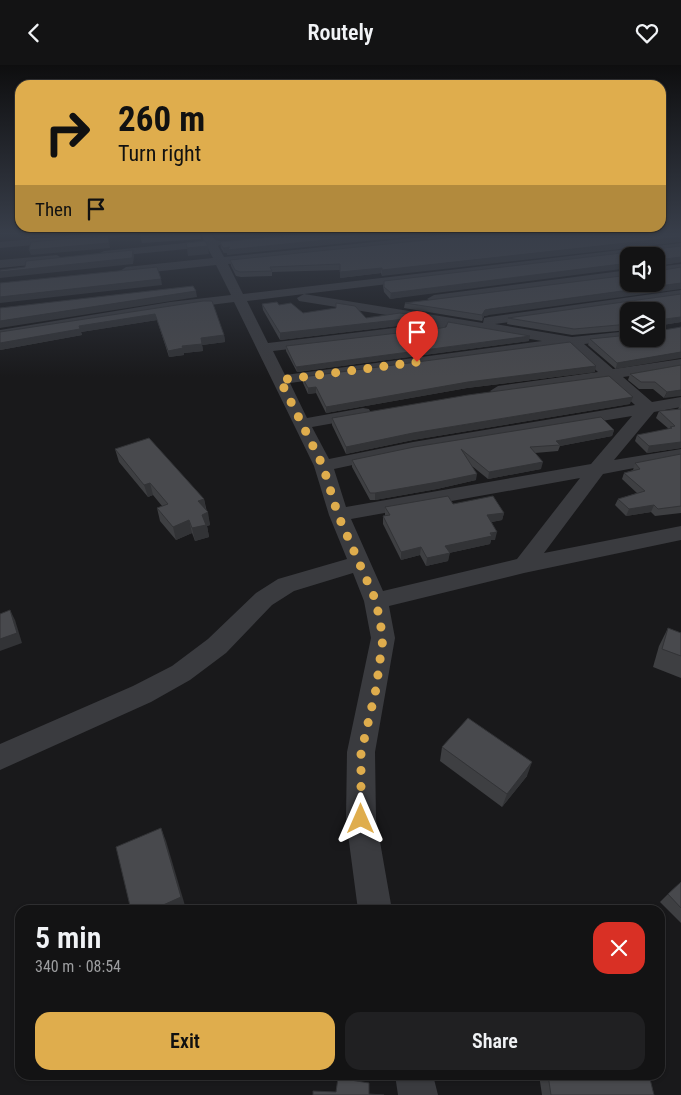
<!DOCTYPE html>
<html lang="en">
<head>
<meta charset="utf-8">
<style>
	body { margin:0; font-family:"Roboto Condensed",sans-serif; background:#202022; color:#f1f3f6; height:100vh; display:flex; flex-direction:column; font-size:19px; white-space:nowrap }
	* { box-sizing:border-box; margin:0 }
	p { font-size:16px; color:#9d9ea0 }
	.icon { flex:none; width:28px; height:28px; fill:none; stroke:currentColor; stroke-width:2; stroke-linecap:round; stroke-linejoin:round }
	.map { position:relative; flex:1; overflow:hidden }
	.panel { position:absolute; left:15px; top:840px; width:650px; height:175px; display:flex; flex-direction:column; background:#131314; border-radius:15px; box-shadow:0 1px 4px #0004,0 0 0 1px #323234 }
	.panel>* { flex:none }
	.banner { position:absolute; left:15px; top:15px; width:651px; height:152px; border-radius:15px; box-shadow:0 1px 4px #0004,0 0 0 1px #323234; background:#dfad4d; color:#111; overflow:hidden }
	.fabs { position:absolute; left:620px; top:182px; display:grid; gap:10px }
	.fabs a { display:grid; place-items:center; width:45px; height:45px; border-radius:10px; background:#131314; box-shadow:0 1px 4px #0004,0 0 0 1px #323234; font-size:25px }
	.pin { position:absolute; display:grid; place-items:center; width:42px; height:42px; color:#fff; margin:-51px -21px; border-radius:50% 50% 50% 0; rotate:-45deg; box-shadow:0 0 5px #0007 }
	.pin .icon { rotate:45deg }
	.me { position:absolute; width:55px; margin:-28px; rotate:0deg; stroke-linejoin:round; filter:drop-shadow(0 0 4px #0008) }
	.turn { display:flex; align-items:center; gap:18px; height:105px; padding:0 20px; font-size:22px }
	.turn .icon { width:65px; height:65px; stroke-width:2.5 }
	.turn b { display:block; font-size:35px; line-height:42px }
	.then { display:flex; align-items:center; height:48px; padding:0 20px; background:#0003; gap:10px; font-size:19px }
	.round { display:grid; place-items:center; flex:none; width:52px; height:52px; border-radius:15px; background:#202022 }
	.summary { display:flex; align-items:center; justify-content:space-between; height:85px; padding:0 20px }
	h1 { font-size:30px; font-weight:600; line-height:38px }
	.button { display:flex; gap:10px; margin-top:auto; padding:10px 20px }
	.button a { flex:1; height:58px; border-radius:15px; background:#dfad4d; color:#111; font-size:20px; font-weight:600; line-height:58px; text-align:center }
	.button a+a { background:#202022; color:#f1f3f6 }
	header { display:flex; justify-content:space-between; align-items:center; height:65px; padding:0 20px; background:#131314; font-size:22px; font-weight:600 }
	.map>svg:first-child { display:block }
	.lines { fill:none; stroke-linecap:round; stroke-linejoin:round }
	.minor { fill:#3a3b3f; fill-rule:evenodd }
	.wall { fill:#3e3f42 }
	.shaded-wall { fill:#323336 }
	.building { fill:#48494d; stroke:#323336 }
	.route { stroke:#dfad4d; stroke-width:9; stroke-dasharray:0 16.2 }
</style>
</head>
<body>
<header><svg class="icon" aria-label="back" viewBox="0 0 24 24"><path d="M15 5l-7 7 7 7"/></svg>Routely<svg class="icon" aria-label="heart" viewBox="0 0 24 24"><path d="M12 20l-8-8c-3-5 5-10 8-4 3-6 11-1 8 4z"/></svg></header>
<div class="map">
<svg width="681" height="1030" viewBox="0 0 681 1030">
	<rect width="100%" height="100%" fill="#19191b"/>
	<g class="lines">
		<!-- minor -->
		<g class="minor">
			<polygon points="99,168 140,168 135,171 0,183 0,177"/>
			<path d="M201,168H211L215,175L220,176L222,178L218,181L224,192L464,168H500L495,171L228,199L243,229L681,178V184L304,229L483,258L484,253L489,252L681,225V233L495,259L572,272L629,266V274H631L584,279L613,304L681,294V304L623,312L652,337L681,332V342L654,347L614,395L681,384V394L603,409L544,488L681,461V475L524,508L389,541L395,573L375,687L376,754L392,845H358L346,754L347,687L371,573L364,536L353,508L294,526L272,540L226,588L190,615L151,637L0,705V679L133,621L172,601L208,574L256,528L278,514L347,494L329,450L314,401L234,237L170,245L0,273V265L170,237L231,230L216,200L126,210L120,206L126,202L213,193L207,182L104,192L98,189L104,186L204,176ZM304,229L297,233L299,236L436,258L268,278L247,236ZM446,260L542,276L285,310L273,286L440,266L445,265ZM569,281L598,307L498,321L490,326L498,331L607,315L635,340L413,377L329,394L312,362L363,353L369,352L371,348L369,344L363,343L307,353L290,318ZM632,351L591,399L346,442L334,404L413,387ZM580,413L517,494L383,526L351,454Z"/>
			<polygon points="57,190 63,194 61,197 0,203 0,195"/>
			<polygon points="681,199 681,207 656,210 656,202"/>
			<polygon points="629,205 629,213 434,238 427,234 434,230"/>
			<polygon points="395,1010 433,1010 438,1030 398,1030"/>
		</g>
	</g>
	<!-- wall -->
	<g class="wall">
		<polygon points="139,168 200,168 201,174 142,178"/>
		<polygon points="212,168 267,168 216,173"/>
		<polygon points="316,168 227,190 227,188 224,188 221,183 220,177"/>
		<polygon points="495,168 382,211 381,208 340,213 340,205 272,207 272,211 241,212 236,211 231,201 230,195"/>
		<polygon points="681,181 681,198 681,197 656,201 656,191 390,234 384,227 383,221 384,216"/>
		<polygon points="681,229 681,258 681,257 656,261 629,246 629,265 572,270 507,259 508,253"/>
		<polygon points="203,236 224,270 225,277 202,280 203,286 184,288 184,290 169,292 157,255 81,267 82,270 0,285 0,267"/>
		<polygon points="405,238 489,250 484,251 482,256 404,243"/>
		<polygon points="262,239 279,240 303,248 366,253 423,252 422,258 280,275 263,245"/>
		<polygon points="629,270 616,304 588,280 590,274"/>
		<polygon points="529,276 297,307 286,286 286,281"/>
		<polygon points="681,300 664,333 653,324 639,324 628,315 630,309"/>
		<polygon points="595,307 467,323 326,348 316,328 308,329 303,318 302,312"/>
		<polygon points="681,338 681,383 647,388 635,376 637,370 669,364 656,353 659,346 678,344"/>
		<polygon points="630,339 413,375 346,389 332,360 332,353"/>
		<polygon points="614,365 612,371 560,381 558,386 535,388 541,404 488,414 472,401 476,415 437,424 375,435 370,435 352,402 352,395"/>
		<polygon points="115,384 204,434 210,460 207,461 209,472 195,476 192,468 176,475 160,456 157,443 162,441 153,430 148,432 119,397"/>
		<polygon points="681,389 681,448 655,451 651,447 626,451 615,440 618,434 637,428 622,414 624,408 633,405 635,398"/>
		<polygon points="453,439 504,448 502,455 492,457 495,475 491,475 490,479 449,488 448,496 426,501 420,490 401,495 383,459 383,451 385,451 385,442"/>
		<polygon points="668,563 681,568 681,613 653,602 659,581"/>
		<polygon points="442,682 527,711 502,742 440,696"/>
		<polygon points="681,817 681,858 660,837 668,829"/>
		<polygon points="539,1010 633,1010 635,1013 654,1030 542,1030"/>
	</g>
	<!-- shaded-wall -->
	<g class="shaded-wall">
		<polygon points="25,168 71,168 27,173"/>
		<polygon points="216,168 267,168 216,173"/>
		<polygon points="395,168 446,168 227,190 227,188 224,188 223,183"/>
		<polygon points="108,170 110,183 31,190 29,185"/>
		<polygon points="681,172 681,177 382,211 382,205"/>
		<polygon points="208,181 209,189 188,191 187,183"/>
		<polygon points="133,185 134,191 133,199 0,213 0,207"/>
		<polygon points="681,192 681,197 656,201 656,195"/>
		<polygon points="629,198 629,203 390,234 391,228"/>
		<polygon points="382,203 381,208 340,213 340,207"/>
		<polygon points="161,214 162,220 0,238 0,232"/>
		<polygon points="681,218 681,224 489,250 484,251 482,256 482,250 485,245"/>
		<polygon points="196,226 197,232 0,263 0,256"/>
		<polygon points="155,249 157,255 81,267 82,270 0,285 0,278 79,261"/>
		<polygon points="423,252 422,258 280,275 280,268"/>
		<polygon points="681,252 681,257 656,261 657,255"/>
		<polygon points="224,270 225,277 202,280 201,273"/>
		<polygon points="530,271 529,276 297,307 296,302"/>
		<polygon points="202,279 203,286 184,288 184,290 169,292 168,286 182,281"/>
		<polygon points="681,287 681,293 616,304 617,298"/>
		<polygon points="596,301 595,307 467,323 326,348 326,342 468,317"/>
		<polygon points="316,322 316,328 308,329 308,323"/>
		<polygon points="681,325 681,331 664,333 667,327"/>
		<polygon points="633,332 630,339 413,375 346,389 346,382 413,368"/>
		<polygon points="614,365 612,371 560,381 560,380 556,376"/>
		<polygon points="681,377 681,383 647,388 649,381"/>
		<polygon points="543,397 541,404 488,414 489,407"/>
		<polygon points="477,409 476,415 437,424 375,435 375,428"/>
		<polygon points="150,418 153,430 148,432 144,420"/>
		<polygon points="204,434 206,446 198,436"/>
		<polygon points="654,440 651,447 626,451 629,444"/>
		<polygon points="208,447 210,460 207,461 209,472 195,476 192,463 202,450"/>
		<polygon points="504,448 502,455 486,458 487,450"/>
		<polygon points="189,455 192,468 176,475 173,462"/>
		<polygon points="497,467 495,475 491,475 490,479 444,489 445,481"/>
		<polygon points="421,482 420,490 401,495 401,487"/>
		<polygon points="450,488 448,496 426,501 427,493"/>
		<polygon points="10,545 15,555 22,578 0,586 0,574"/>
		<polygon points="532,697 527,711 502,742 507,729"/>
		<polygon points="161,763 166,776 186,844 183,845 152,845"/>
	</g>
	<!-- building -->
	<g class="building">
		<polygon points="139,168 200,168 201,169 141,173"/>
		<polygon points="316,168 395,168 227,185 230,182 223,183 220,177"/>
		<polygon points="495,168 681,168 681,172 382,205 382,203 340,207 340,199 270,202 272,206 240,207 235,205 230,195"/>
		<polygon points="108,170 109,178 29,185 31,177"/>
		<polygon points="205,176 208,181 187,183 186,178"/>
		<polygon points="681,181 681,192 656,195 656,197 656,191 629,191 629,198 391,228 384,222 384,216"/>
		<polygon points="133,185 132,193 0,207 0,205 25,202 26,196"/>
		<polygon points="157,202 161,214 0,232 0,218"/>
		<polygon points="681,202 681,218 490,244 485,245 482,250 405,238 629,210 629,219 656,219 656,205 658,206"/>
		<polygon points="193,221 196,226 0,256 0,243"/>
		<polygon points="681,229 681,252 657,255 656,262 656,246 629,246 629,259 574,264 508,253"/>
		<polygon points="203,236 212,236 224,270 201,273 202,279 182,281 183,283 168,286 155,249 79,261 80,264 0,278 0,267"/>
		<polygon points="277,237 279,240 291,238 303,248 336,243 336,238 355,241 366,253 400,248 423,252 280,268 262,239"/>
		<polygon points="448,257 530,271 296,302 286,281 441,263 446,262"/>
		<polygon points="681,262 681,287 617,298 590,274 629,270 629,274 656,274 656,264 658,266"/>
		<polygon points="570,277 596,301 468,317 326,342 316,322 308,323 302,312"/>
		<polygon points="681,300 681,325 667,327 655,317 641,317 630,309"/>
		<polygon points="609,311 633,332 413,368 346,382 332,353 468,330"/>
		<polygon points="681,344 681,377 649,381 637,370 672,363 670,362 675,361 659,346"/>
		<polygon points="601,352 614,365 556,376 560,380 530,382 543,397 489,407 461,384 477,409 438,417 375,428 370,428 352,395 414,382"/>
		<polygon points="149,373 204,434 198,436 208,447 202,450 206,460 192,463 189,455 173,462 157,443 168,439 150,418 144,420 115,384"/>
		<polygon points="681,389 681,441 658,444 654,440 629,444 618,434 645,426 624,408 640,404 635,398"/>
		<polygon points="448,431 453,439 493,431 504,448 487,450 497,467 490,468 492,471 445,481 450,488 427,493 421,482 401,487 383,451 390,450 385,442"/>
		<polygon points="10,545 17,568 0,574 0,549"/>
		<polygon points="668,563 681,568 681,591 662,584"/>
		<polygon points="468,653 532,697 507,729 442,682"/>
		<polygon points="161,763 181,832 152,845 131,845 116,782"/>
		<polygon points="681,817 681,843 668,829"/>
		<polygon points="548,1010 633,1010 635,1013 650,1014 654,1030 551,1030"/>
		<polygon points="338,1013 369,1018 369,1029 384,1030 313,1030 313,1026 336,1027"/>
	</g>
	<!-- sky -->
	<linearGradient id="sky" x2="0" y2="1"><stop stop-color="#0e0e0f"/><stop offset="0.54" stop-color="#383e4a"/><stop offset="1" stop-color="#383e4a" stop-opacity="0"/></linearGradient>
	<rect width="681" height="312" fill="url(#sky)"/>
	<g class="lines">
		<!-- route -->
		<polyline class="route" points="361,754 361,688 376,624 383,573 376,536 338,450 323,401 280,315 417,297"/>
	</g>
</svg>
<div class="fabs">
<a><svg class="icon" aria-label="sound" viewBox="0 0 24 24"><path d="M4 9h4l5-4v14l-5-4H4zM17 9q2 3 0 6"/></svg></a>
<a><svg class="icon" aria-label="layers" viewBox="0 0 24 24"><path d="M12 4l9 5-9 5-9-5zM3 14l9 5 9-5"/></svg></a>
</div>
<div class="pin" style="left:417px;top:297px;background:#d93025"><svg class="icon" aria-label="arrive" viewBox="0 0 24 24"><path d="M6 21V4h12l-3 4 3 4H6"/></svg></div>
<svg class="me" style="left:361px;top:754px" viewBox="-20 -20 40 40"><path d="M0-17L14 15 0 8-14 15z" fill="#dfad4d" stroke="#fff" stroke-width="4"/></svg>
<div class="banner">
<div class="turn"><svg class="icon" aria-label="right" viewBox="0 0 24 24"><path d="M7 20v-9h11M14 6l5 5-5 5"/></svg><div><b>260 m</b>Turn right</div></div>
<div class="then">Then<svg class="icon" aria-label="arrive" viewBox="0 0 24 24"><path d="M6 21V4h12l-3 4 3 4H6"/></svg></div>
</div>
<section class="panel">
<div class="summary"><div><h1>5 min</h1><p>340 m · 08:54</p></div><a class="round" style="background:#d93025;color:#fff"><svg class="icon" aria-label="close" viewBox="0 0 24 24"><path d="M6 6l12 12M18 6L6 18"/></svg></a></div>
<div class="button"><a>Exit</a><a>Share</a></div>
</section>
</div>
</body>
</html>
